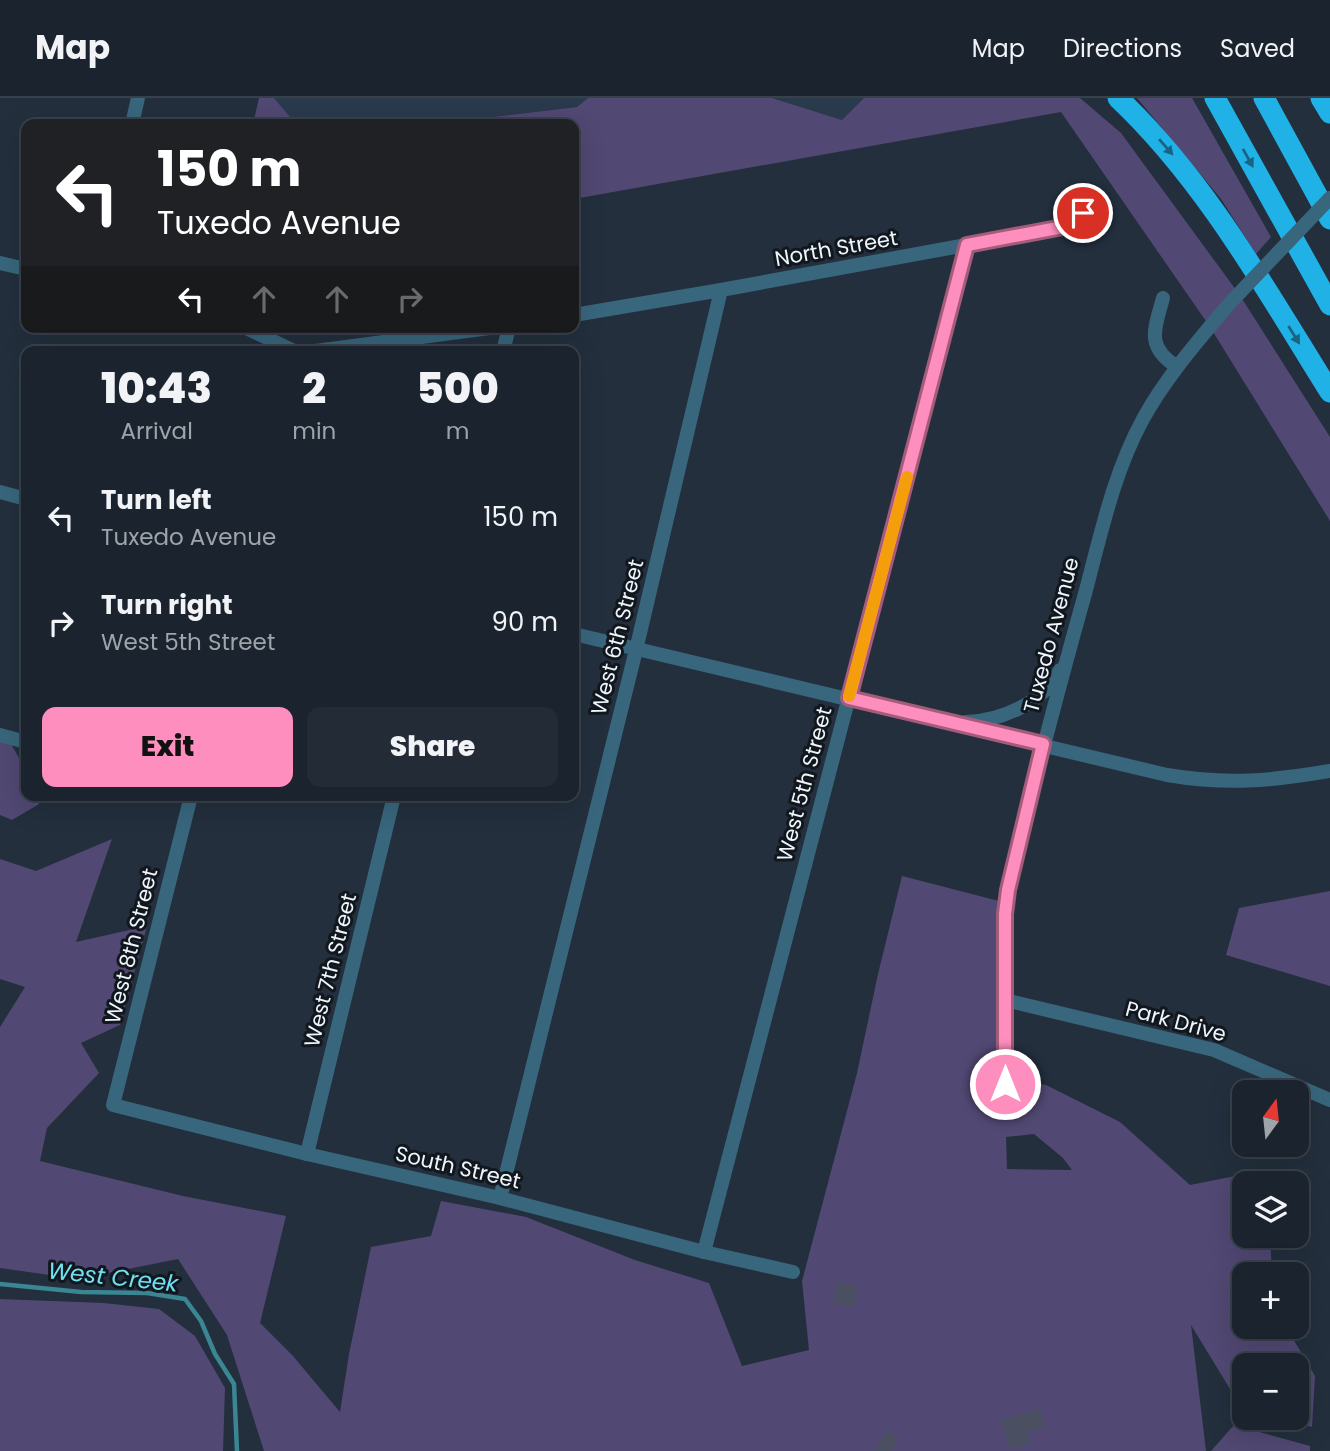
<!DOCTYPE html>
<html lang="en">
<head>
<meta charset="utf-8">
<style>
	body { margin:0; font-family:Poppins,sans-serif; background:#232b36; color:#f1f3f6; height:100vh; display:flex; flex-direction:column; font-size:26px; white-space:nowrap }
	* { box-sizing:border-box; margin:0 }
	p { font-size:23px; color:#9fa4aa }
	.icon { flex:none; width:38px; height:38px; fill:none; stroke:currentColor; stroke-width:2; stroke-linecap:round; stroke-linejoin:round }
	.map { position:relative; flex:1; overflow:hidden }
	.drawer { position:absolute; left:21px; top:248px; width:558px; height:455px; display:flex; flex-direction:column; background:#1a232e; border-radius:14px; box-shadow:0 7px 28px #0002,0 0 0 2px #38404a }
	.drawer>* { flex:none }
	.top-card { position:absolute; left:21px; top:21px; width:558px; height:214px; border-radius:14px; box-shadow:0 7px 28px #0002,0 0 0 2px #38404a; background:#202124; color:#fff; overflow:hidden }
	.needle { width:46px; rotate:15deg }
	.tools { position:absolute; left:1232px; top:982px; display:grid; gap:14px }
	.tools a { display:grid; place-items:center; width:77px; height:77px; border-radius:14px; background:#1a232e; box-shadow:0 7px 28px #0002,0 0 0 2px #38404a; font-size:35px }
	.pin { position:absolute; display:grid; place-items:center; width:60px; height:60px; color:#fff; margin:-30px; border:4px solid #fff; border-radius:50%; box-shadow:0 2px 7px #0007 }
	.me { position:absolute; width:77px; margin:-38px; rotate:0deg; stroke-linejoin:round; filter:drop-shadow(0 0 5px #0008) }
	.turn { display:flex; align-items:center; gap:24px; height:147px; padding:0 21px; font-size:32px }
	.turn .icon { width:91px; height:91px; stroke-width:2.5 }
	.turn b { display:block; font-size:49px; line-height:60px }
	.lanes { display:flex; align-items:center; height:66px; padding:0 21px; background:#0003; justify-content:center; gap:35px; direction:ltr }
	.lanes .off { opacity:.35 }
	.eta { display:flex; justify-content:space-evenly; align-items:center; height:119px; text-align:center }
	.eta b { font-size:42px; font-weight:800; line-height:49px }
	.button { display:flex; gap:14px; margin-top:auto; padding:14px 21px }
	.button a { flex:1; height:80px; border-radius:14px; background:#fe8ebd; color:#111; font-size:28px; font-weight:800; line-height:80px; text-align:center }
	.button a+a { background:#232b36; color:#f1f3f6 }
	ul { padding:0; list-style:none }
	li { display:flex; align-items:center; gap:21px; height:105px; padding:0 21px }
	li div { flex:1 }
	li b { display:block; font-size:26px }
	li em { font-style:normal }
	header { display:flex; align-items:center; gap:42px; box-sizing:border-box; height:98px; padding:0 35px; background:#1a232e; border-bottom:2px solid #38404a }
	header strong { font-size:33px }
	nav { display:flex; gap:38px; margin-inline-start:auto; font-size:24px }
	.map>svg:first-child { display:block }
	.built { fill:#293a4c }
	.green { fill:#514873; fill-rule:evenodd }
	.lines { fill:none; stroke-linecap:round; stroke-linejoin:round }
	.stream { stroke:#3a8693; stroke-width:4.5 }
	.building { fill:#4a5061 }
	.street { stroke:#38667c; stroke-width:14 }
	.highway { stroke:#20b1e7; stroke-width:21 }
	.street-bridge { stroke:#38667c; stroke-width:14 }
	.oneway { fill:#196482 }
	.route-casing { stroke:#a55c7b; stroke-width:18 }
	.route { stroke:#fe8ebd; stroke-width:12 }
	.slow { stroke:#f59e0b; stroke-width:12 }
	.labels { text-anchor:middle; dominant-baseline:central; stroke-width:6; stroke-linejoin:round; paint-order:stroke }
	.street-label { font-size:21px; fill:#edf5fd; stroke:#12171d }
	.water-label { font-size:23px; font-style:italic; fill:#6fe1f4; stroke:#12171d }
</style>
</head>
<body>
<header>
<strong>Map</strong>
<nav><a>Map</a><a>Directions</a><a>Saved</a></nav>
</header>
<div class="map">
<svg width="1330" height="1353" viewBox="0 0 1330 1353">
	<rect width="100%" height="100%" fill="#232f3d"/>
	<!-- built -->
	<g class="built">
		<polygon points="274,0 588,0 577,9 435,26 296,26"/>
		<polygon points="772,0 864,0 842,22"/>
	</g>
	<!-- green -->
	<g class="green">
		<polygon points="259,0 274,0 296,26 253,26"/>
		<polygon points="588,0 772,0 842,22 864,0 1080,0 1121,35 1239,196 1330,339 1330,423 1210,229 1061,14 574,101 574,26 435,26 577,9"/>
		<polygon points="1137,0 1192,0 1271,139 1256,156 1221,101"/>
		<path d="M0,630C18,657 26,665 26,698H36L39,706L12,722L0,717Z"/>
		<path d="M112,741L76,844L147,828L120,927L81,945L99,975L47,1030L40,1063L183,1098L286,1118L260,1225L293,1258L340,1314L349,1256L371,1149L431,1138L441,1103L526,1119L635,1162L709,1185L742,1268L809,1252L802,1183L857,975L878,876L902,778L999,803L1005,981L1046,987L1120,1024L1190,1087L1235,1078L1244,1087V1138H1270L1272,1176H1244V1228L1286,1229L1315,1278L1312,1329L1278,1320H1297V1267H1244V1310L1241,1309L1191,1227L1206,1353H264L227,1237L178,1161L78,1181L0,1170V929L25,889L0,881V761L36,773ZM1034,1036L1063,1060L1072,1072L1007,1071L1006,1039Z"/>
		<polygon points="1330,793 1330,888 1226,857 1239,810"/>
		<polygon points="0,1201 104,1205 159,1211 195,1238 225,1290 223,1353 0,1353"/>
		<polygon points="1234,1327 1310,1348 1310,1353 1211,1353"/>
	</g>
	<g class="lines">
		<!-- stream -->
		<polyline class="stream" points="0,1186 81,1194 147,1195 185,1201 201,1223 215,1256 234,1286 237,1353"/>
	</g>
	<!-- building -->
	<g class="building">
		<polygon points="838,1184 858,1188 854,1209 833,1205"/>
		<polygon points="1040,1311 1045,1329 1027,1334 1030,1345 1010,1351 1001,1322"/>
		<polygon points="887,1332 899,1340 891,1353 874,1353"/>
	</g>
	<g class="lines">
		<!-- street -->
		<g class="street">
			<polyline points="132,26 138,0"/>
			<polyline points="0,165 26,171"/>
			<path d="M1163,200C1155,230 1145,248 1176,268"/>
			<polyline points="574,217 721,192 1064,129 1081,117 1096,102"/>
			<polyline points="244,229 296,254"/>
			<polyline points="308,254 497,229"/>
			<polyline points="503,254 509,229"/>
			<polyline points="0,394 26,401"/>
			<path d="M574,536L1167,677C1227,687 1271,683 1330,673"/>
			<path d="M966,624C1000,623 1044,605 1060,572"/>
			<polyline points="0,637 26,644"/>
			<polyline points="191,698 113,1007 307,1056 500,1100 704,1154 793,1174"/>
			<polyline points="1005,902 1214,952 1330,1002"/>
			<path d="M1005,986V815L1008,791C1032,691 1058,592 1086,492C1101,435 1114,374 1143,321C1166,279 1198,243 1229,206"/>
			<polyline points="307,1056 394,698"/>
			<polyline points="500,1100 636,552 721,192"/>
			<polyline points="704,1154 967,147"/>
		</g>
		<!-- highway -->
		<g class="highway">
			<path d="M1118,0C1206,83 1266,192 1330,294"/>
			<polyline points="1215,0 1330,207"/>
			<polyline points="1264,0 1330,121"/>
			<polyline points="1321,0 1330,15"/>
		</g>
		<!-- street-bridge -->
		<polyline class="street-bridge" points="1229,206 1330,100"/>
	</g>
	<!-- one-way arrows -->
	<defs><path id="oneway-solid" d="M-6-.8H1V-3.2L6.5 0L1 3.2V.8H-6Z" transform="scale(1.75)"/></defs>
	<g class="oneway">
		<use href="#oneway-solid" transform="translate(1166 49) rotate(49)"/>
		<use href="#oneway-solid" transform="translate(1248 60) rotate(61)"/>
		<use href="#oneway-solid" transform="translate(1294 237) rotate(58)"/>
	</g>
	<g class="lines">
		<defs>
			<polyline id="route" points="1005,986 1005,816 1008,792 1043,646 849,600 967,147 1063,129 1083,115"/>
		</defs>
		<!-- route casing -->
		<use href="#route" class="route-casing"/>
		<!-- route -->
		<use href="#route" class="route"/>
		<!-- slow -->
		<polyline class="slow" points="849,598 907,379"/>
	</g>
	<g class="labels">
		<!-- street labels -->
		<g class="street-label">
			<text transform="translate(836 150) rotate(-10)">North Street</text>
			<text transform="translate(1051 537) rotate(-75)">Tuxedo Avenue</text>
			<text transform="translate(617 539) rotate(-76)">West 6th Street</text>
			<text transform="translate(804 686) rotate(-75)">West 5th Street</text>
			<text transform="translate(131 848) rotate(-76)">West 8th Street</text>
			<text transform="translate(330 872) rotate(-76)">West 7th Street</text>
			<text transform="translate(1176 923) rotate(15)">Park Drive</text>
			<text transform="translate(458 1069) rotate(13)">South Street</text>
		</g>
		<!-- water labels -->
		<g class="water-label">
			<text transform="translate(113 1179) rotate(6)">West Creek</text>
		</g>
	</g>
</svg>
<div class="tools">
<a><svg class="needle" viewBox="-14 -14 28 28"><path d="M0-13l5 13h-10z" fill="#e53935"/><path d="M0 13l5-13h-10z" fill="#9fa4aa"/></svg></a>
<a><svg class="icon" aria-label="layers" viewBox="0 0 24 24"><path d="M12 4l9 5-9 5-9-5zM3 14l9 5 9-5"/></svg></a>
<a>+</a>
<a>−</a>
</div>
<div class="pin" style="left:1083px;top:115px;background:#d93025"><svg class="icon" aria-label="arrive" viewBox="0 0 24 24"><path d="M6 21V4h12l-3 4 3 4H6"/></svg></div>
<svg class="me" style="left:1005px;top:986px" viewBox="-20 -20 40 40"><circle r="17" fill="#fe8ebd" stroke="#fff" stroke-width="3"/><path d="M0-11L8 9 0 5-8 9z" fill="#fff"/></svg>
<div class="top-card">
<div class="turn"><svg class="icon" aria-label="left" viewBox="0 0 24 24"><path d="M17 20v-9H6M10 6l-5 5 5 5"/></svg><div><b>150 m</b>Tuxedo Avenue</div></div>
<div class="lanes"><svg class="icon" aria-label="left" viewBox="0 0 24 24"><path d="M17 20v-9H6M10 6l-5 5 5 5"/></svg><svg class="icon off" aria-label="ahead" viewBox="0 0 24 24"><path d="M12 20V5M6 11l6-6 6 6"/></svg><svg class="icon off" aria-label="ahead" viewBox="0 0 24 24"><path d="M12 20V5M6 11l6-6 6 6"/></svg><svg class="icon off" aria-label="right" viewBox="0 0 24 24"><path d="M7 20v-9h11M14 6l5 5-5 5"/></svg></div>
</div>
<section class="drawer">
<div class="eta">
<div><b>10:43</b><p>Arrival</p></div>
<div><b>2</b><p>min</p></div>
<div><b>500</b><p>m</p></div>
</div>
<ul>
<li><svg class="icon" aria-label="left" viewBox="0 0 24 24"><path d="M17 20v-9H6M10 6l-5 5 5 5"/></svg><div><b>Turn left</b><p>Tuxedo Avenue</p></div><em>150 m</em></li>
<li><svg class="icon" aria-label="right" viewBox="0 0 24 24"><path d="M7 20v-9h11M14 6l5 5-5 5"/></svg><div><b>Turn right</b><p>West 5th Street</p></div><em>90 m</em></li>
</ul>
<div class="button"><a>Exit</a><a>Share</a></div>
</section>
</div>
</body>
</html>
